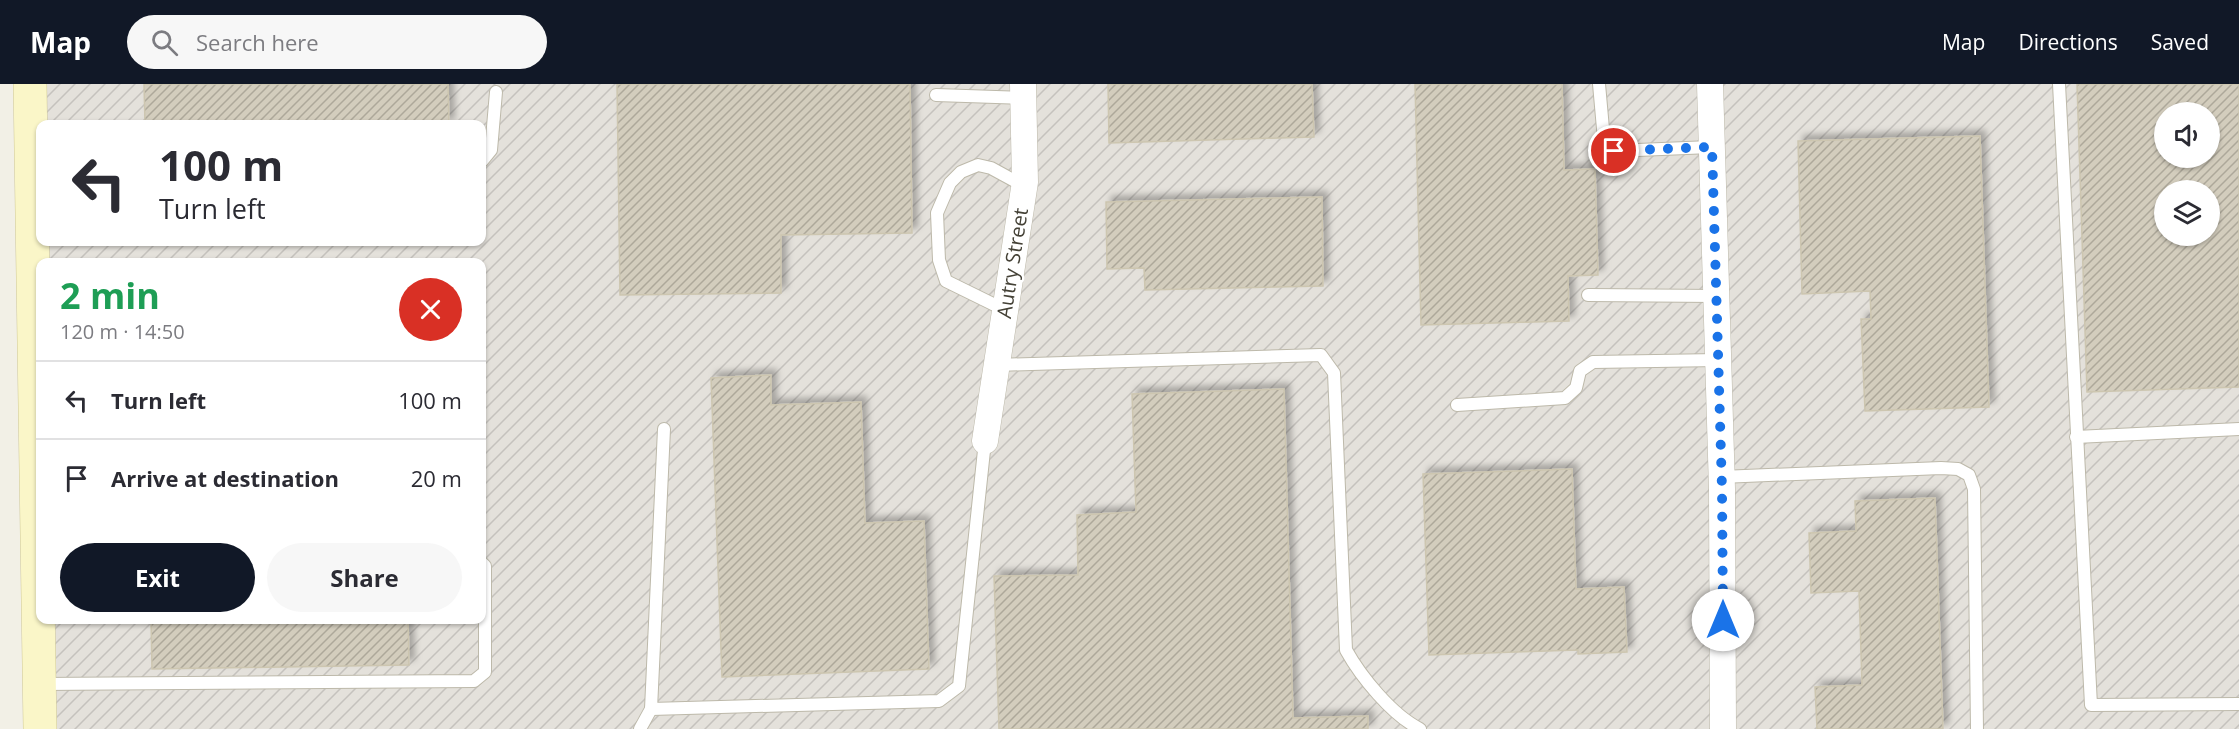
<!DOCTYPE html>
<html lang="en">
<head>
<meta charset="utf-8">
<style>
	body { margin:0; font-family:"Open Sans",sans-serif; background:#f7f7f7; color:#2b2b33; height:100vh; display:flex; flex-direction:column; font-size:22px; white-space:nowrap }
	* { box-sizing:border-box; margin:0 }
	p { font-size:20px; color:#7c7c81 }
	.icon { flex:none; width:33px; height:33px; fill:none; stroke:currentColor; stroke-width:2; stroke-linecap:round; stroke-linejoin:round }
	.map { position:relative; flex:1; overflow:hidden }
	.drawer { position:absolute; left:36px; top:174px; width:450px; height:366px; display:flex; flex-direction:column; background:#fff; border-radius:12px; box-shadow:0 2px 4px #0004 }
	.drawer>* { flex:none }
	.top-card { position:absolute; left:36px; top:36px; width:450px; height:126px; border-radius:12px; box-shadow:0 2px 4px #0004; background:#fff; color:#2b2b33; overflow:hidden }
	.buttons { position:absolute; left:2154px; top:18px; display:grid; gap:12px }
	.buttons a { display:grid; place-items:center; width:66px; height:66px; border-radius:50%; background:#fff; box-shadow:0 2px 4px #0004; font-size:30px }
	.pin { position:absolute; display:grid; place-items:center; width:51px; height:51px; color:#fff; margin:-26px; border:3px solid #fff; border-radius:50%; box-shadow:0 2px 6px #0007 }
	.me { position:absolute; width:66px; margin:-33px; rotate:0deg; stroke-linejoin:round; filter:drop-shadow(0 0 4px #0008) }
	.turn { display:flex; align-items:center; gap:21px; height:126px; padding:0 24px; font-size:27px }
	.turn .icon { width:78px; height:78px; stroke-width:2.5 }
	.turn b { display:block; font-size:42px; line-height:51px }
	.round { display:grid; place-items:center; flex:none; width:63px; height:63px; border-radius:32px; background:#f7f7f7 }
	.summary { display:flex; align-items:center; justify-content:space-between; height:102px; padding:0 24px }
	h1 { font-size:36px; font-weight:700; line-height:45px; color:#1e9e55 }
	.primary-button { display:flex; gap:12px; margin-top:auto; padding:12px 24px }
	.primary-button a { flex:1; height:69px; border-radius:36px; background:#111827; color:#fff; font-size:24px; font-weight:700; line-height:69px; text-align:center }
	.primary-button a+a { background:#f7f7f7; color:#2b2b33 }
	ul { padding:0; list-style:none }
	li { display:flex; align-items:center; gap:18px; height:78px; padding:0 24px; border-top:2px solid #e1e1e2 }
	li div { flex:1 }
	li b { display:block; font-size:22px }
	li em { font-style:normal }
	header { display:flex; align-items:center; gap:36px; box-sizing:border-box; height:84px; padding:0 30px; background:#111827; color:#fff }
	header strong { font-size:28px }
	nav { display:flex; gap:33px; margin-inline-start:auto; font-size:21px }
	.search { width:420px; height:54px; background:#f7f7f7; display:flex; align-items:center; gap:15px; box-sizing:border-box; padding:0 21px; border-radius:33px; color:#7c7c81; font-size:22px }
	.map>svg:first-child { display:block }
	.industrial { fill:url(#industrial-furrows); fill-rule:evenodd }
	.building { fill:url(#building-hatch); stroke:#cdc6b0; stroke-width:1.5; fill-rule:evenodd; filter:url(#shadow) }
	.lines { fill:none; stroke-linecap:round; stroke-linejoin:round }
	.service-casing { stroke:#bdb9aa; stroke-width:14 }
	.minor-casing { stroke:#bdb9aa; stroke-width:27 }
	.secondary-casing { stroke:#cfc899; stroke-width:34 }
	.service { stroke:#fff; stroke-width:12 }
	.minor { stroke:#fff; stroke-width:26 }
	.secondary { stroke:#faf6c8; stroke-width:33 }
	.route { stroke:#1a73e8; stroke-width:10; stroke-dasharray:0 18 }
	.labels { text-anchor:middle; dominant-baseline:central; stroke-width:4.5; stroke-linejoin:round; paint-order:stroke }
	.street-label { font-size:20px; fill:#444136; stroke:#fff }
</style>
</head>
<body>
<header>
<strong>Map</strong>
<div class="search"><svg class="icon" aria-label="search" viewBox="0 0 24 24"><circle cx="10" cy="10" r="6"/><path d="M15 15l6 6"/></svg>Search here</div>
<nav><a>Map</a><a>Directions</a><a>Saved</a></nav>
</header>
<div class="map">
<svg width="2239" height="645" viewBox="0 0 2239 645">
	<defs>
		<pattern id="industrial-furrows" width="10" height="10" patternUnits="userSpaceOnUse" patternTransform="scale(1.5)"><rect width="10" height="10" fill="#e4e1db"/><path d="M-1 1l2-2M0 10L10 0M9 11l2-2" fill="none" stroke="#c5c2bd"/></pattern>
		<pattern id="building-hatch" width="6" height="6" patternUnits="userSpaceOnUse" patternTransform="scale(1.5)"><rect width="6" height="6" fill="#d3cdbd"/><path d="M-1 1l2-2M0 6l6-6M5 7l2-2" fill="none" stroke="#ada89a"/></pattern>
		<filter id="shadow"><feDropShadow dx="5.5" dy="-5.5" stdDeviation="3" flood-color="#0004"/></filter>
	</defs>
	<rect width="100%" height="100%" fill="#f2f0e6"/>
	<!-- industrial -->
	<path class="industrial" d="M46,0H2239V645H55L54,536H482V178H48V158H482V40H46ZM2164,28H2210V74H2164ZM2164,106H2210V152H2164Z"/>
	<!-- building -->
	<g class="building">
		<polygon points="144,0 448,0 449,40 145,40"/>
		<polygon points="617,0 910,0 912,149 781,151 781,209 620,211"/>
		<polygon points="1108,0 1312,0 1314,53 1109,59"/>
		<polygon points="1415,0 1562,0 1564,86 1595,85 1598,191 1568,192 1569,237 1421,241"/>
		<path d="M2077,0H2239V303L2087,308ZM2164,28H2210V74H2164ZM2164,106H2210V152H2164Z"/>
		<polygon points="1980,52 1989,323 1865,327 1861,235 1871,235 1870,207 1802,210 1798,57"/>
		<polygon points="1322,113 1323,202 1145,206 1144,184 1107,185 1106,118"/>
		<polygon points="771,291 771,321 861,318 865,439 924,437 929,585 722,593 711,294"/>
		<polygon points="1284,305 1293,634 1368,632 1368,645 999,645 994,492 1078,491 1077,431 1136,428 1132,310"/>
		<polygon points="1572,385 1576,505 1624,503 1627,568 1578,570 1578,566 1429,571 1423,390"/>
		<polygon points="1935,414 1943,645 1817,645 1815,603 1862,601 1859,507 1811,509 1809,449 1856,447 1855,417"/>
		<polygon points="151,536 408,536 409,581 152,585"/>
	</g>
	<g class="lines">
		<defs>
			<g id="service">
				<polyline points="1599,0 1604,56 1613,67 1711,63"/>
				<polyline points="2059,0 2091,621 2239,620"/>
				<polyline points="936,11 1024,14"/>
				<polyline points="482,77 491,66 496,8"/>
				<polyline points="1588,211 1716,212"/>
				<polyline points="1005,226 946,197 939,176 937,129 950,99 961,88 978,81 991,84 1024,102"/>
				<path d="M997,281L1321,271L1334,289L1346,566C1361,593 1392,631 1420,645"/>
				<polyline points="1457,321 1565,314 1576,304 1580,287 1593,278 1718,276"/>
				<polyline points="664,345 651,625 939,617 959,602 985,357"/>
				<polyline points="2076,353 2239,345"/>
				<polyline points="1721,393 1941,384 1958,385 1969,391 1974,405 1977,645"/>
				<polyline points="40,600 474,597 485,588 485,482 482,479"/>
				<polyline points="640,645 651,625"/>
			</g>
			<g id="minor">
				<polyline points="1710,0 1722,405 1723,645"/>
				<polyline points="985,357 1025,98 1023,0"/>
			</g>
			<polyline id="secondary" points="30,0 40,645"/>
		</defs>
		<!-- service casing -->
		<use href="#service" class="service-casing"/>
		<!-- minor casing -->
		<use href="#minor" class="minor-casing"/>
		<!-- secondary casing -->
		<use href="#secondary" class="secondary-casing"/>
		<!-- service -->
		<use href="#service" class="service"/>
		<!-- minor -->
		<use href="#minor" class="minor"/>
		<!-- secondary -->
		<use href="#secondary" class="secondary"/>
	</g>
	<g class="lines">
		<!-- route -->
		<polyline class="route" points="1614,67 1712,63 1722,405 1723,536"/>
	</g>
	<g class="labels">
		<!-- street labels -->
		<g class="street-label">
			<text transform="translate(1012 179) rotate(-81)">Autry Street</text>
		</g>
	</g>
</svg>
<div class="buttons">
<a><svg class="icon" aria-label="sound" viewBox="0 0 24 24"><path d="M4 9h4l5-4v14l-5-4H4zM17 9q2 3 0 6"/></svg></a>
<a><svg class="icon" aria-label="layers" viewBox="0 0 24 24"><path d="M12 4l9 5-9 5-9-5zM3 14l9 5 9-5"/></svg></a>
</div>
<div class="pin" style="left:1614px;top:67px;background:#d93025"><svg class="icon" aria-label="arrive" viewBox="0 0 24 24"><path d="M6 21V4h12l-3 4 3 4H6"/></svg></div>
<svg class="me" style="left:1723px;top:536px" viewBox="-20 -20 40 40"><circle r="19" fill="#fff"/><path d="M0-13L10 11 0 6-10 11z" fill="#1a73e8"/></svg>
<div class="top-card">
<div class="turn"><svg class="icon" aria-label="left" viewBox="0 0 24 24"><path d="M17 20v-9H6M10 6l-5 5 5 5"/></svg><div><b>100 m</b>Turn left</div></div>
</div>
<section class="drawer">
<div class="summary"><div><h1>2 min</h1><p>120 m · 14:50</p></div><a class="round" style="background:#d93025;color:#fff"><svg class="icon" aria-label="close" viewBox="0 0 24 24"><path d="M6 6l12 12M18 6L6 18"/></svg></a></div>
<ul>
<li><svg class="icon" aria-label="left" viewBox="0 0 24 24"><path d="M17 20v-9H6M10 6l-5 5 5 5"/></svg><div><b>Turn left</b></div><em>100 m</em></li>
<li><svg class="icon" aria-label="arrive" viewBox="0 0 24 24"><path d="M6 21V4h12l-3 4 3 4H6"/></svg><div><b>Arrive at destination</b></div><em>20 m</em></li>
</ul>
<div class="primary-button"><a>Exit</a><a>Share</a></div>
</section>
</div>
</body>
</html>
